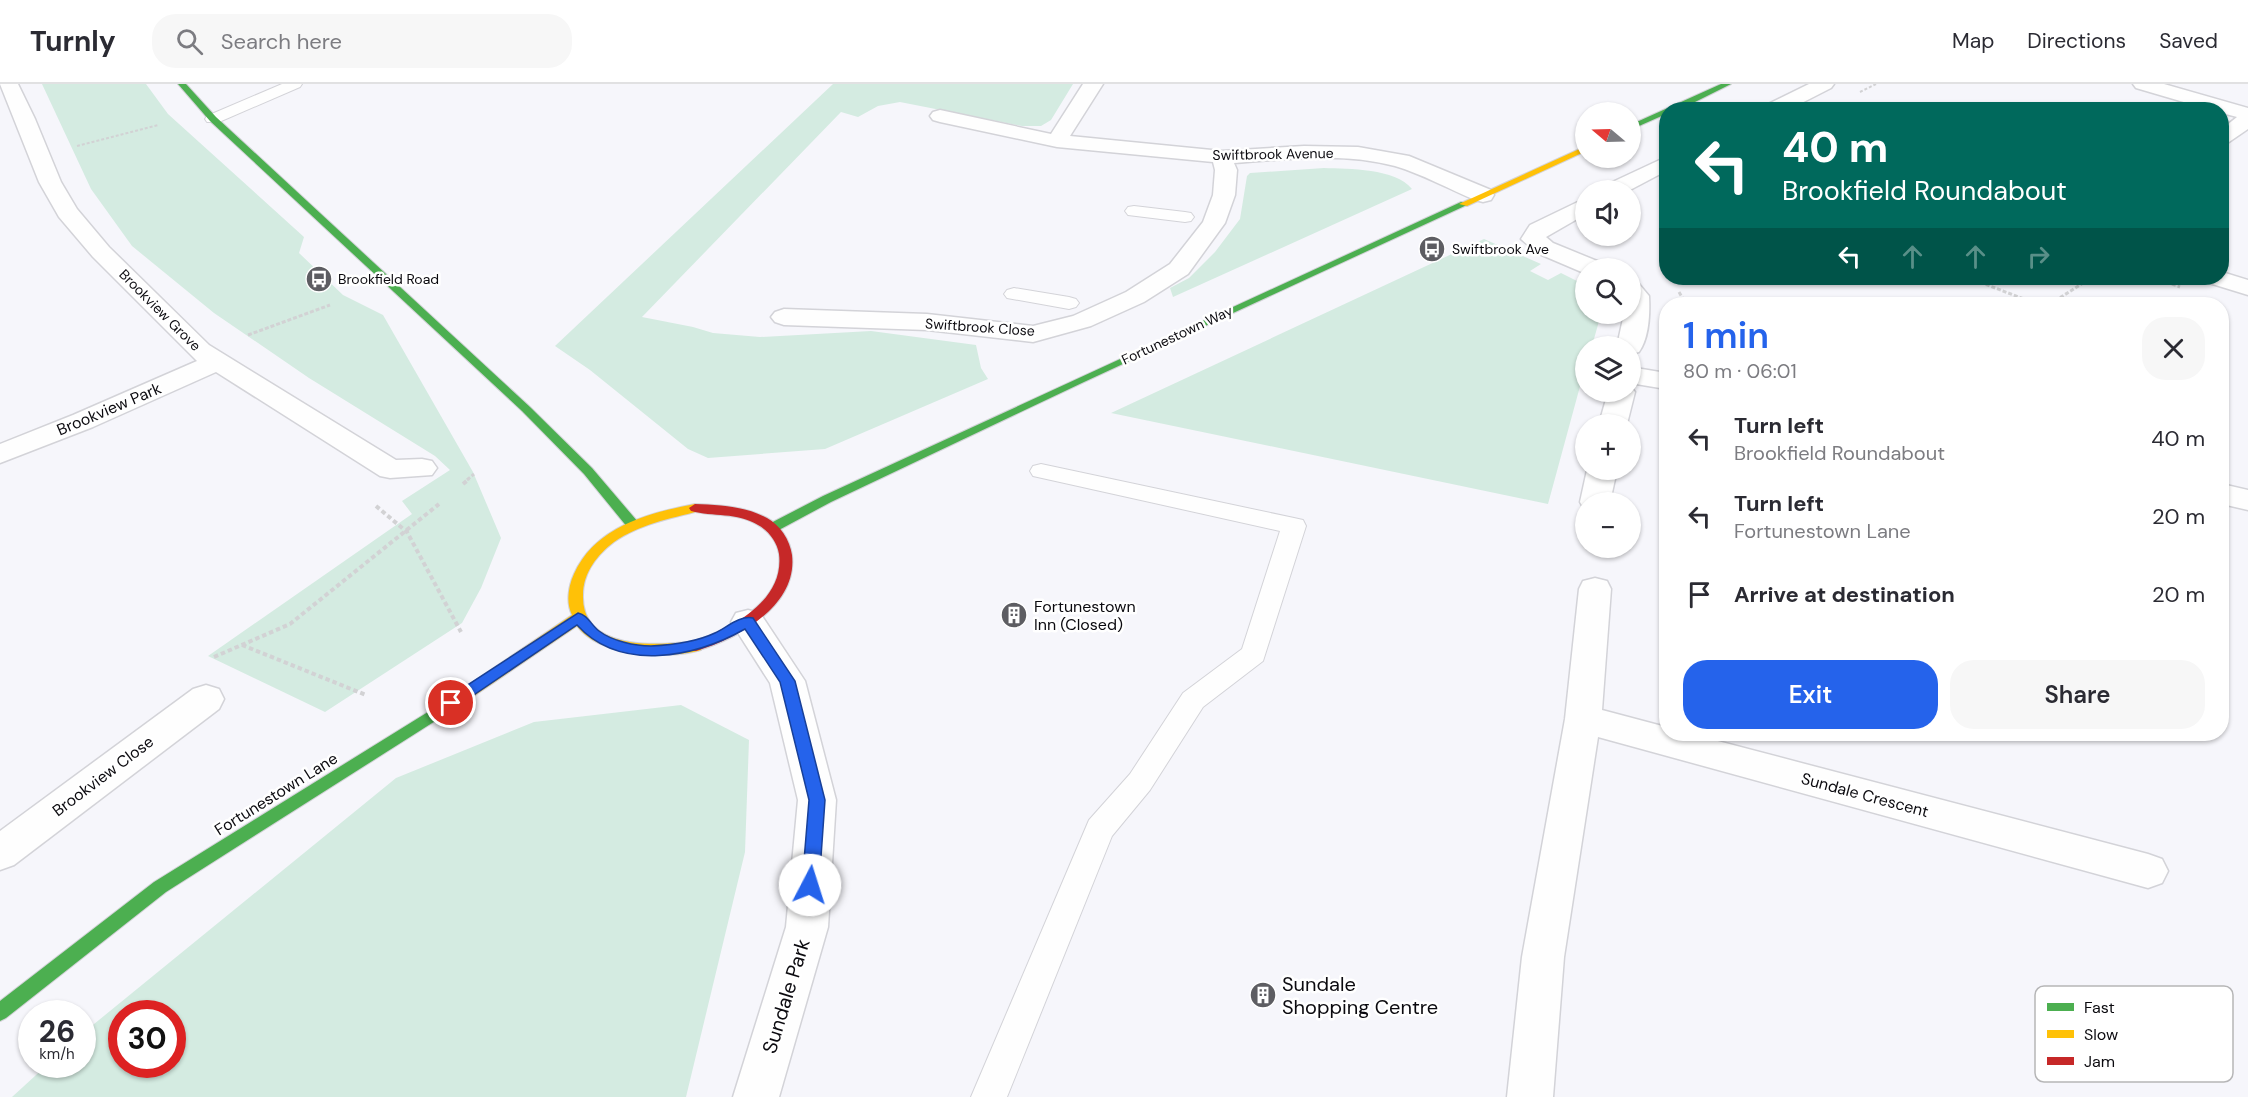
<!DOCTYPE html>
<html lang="en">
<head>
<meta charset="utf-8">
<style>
	body { margin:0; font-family:"DM Sans",sans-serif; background:#f7f7f7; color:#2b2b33; height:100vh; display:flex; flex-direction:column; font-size:22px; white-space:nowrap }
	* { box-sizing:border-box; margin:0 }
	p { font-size:20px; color:#7c7c81 }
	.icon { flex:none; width:33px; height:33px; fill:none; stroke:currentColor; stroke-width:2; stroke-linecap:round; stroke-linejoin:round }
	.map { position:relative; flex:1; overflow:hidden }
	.panel { position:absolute; left:1659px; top:213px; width:570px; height:444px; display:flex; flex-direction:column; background:#fff; border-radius:24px; box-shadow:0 2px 4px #0004 }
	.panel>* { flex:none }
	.guide { position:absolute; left:1659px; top:18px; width:570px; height:183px; border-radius:24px; box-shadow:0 2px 4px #0004; background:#00695c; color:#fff; overflow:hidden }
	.needle { width:39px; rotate:289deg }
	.controls { position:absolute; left:1575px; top:18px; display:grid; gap:12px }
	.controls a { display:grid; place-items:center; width:66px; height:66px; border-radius:50%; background:#fff; box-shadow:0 2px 4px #0004; font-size:30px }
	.speed { position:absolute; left:18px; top:916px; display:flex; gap:12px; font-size:30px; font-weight:700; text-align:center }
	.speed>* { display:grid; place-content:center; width:78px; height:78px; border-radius:50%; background:#fff; box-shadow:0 2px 4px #0004; line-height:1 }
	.speed small { font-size:15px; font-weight:400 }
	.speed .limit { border:9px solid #d22; background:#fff; color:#111 }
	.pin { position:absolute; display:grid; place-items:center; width:51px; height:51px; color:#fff; margin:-26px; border:3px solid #fff; border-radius:50%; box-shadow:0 2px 6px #0007 }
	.me { position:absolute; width:66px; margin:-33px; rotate:5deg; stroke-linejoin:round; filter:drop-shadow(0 0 4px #0008) }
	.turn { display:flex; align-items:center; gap:21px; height:126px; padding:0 24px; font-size:27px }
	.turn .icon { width:78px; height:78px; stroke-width:2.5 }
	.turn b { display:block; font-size:42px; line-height:51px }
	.lanes { display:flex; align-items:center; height:57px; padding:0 24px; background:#0003; justify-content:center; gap:30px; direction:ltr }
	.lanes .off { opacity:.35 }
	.round { display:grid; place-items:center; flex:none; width:63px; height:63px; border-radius:24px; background:#f7f7f7 }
	.headline { display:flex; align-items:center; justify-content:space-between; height:102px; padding:0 24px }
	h1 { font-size:36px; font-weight:600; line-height:45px; color:#2563eb }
	.cta { display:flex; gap:12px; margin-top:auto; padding:12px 24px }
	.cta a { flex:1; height:69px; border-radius:24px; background:#2563eb; color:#fff; font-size:24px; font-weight:600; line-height:69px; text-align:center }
	.cta a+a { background:#f7f7f7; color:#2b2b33 }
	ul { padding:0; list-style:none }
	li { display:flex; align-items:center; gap:18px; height:78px; padding:0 24px }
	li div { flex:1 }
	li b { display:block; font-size:22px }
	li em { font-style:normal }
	header { display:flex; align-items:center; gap:36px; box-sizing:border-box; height:84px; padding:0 30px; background:#fff; border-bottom:2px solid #e1e1e2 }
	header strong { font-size:28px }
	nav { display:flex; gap:33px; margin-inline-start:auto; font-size:21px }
	.search { width:420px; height:54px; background:#f7f7f7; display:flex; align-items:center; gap:15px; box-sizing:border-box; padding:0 21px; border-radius:24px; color:#7c7c81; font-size:22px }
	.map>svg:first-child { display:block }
	.green { fill:#d4ebe1; fill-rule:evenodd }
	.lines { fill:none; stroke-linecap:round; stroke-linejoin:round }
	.lane-casing { stroke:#d3d3d8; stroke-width:2 }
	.street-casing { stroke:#d3d3d8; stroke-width:3 }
	.fast-casing { stroke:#d3d3d8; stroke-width:2 }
	.slow-casing { stroke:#d3d3d8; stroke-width:2 }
	.jam-casing { stroke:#d3d3d8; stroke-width:2 }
	.path-far2 { stroke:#d2d2d4; stroke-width:2; stroke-dasharray:3 2; stroke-linecap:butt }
	.path-far1 { stroke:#d2d2d4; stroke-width:3; stroke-dasharray:4 2; stroke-linecap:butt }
	.path { stroke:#d2d2d4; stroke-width:4; stroke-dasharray:4.5 3; stroke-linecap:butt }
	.lane { fill:#fefefe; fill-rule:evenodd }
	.street { fill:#fefefe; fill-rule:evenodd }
	.fast { fill:#4caf50; fill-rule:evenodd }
	.slow { fill:#ffc107; fill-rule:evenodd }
	.jam { fill:#c62828; fill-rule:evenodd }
	.route { fill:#2563eb; stroke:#184099; stroke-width:1.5 }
	.labels { text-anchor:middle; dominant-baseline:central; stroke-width:5; stroke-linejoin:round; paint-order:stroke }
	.far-street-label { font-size:14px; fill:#0b0a0f; stroke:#fff }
	.far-poi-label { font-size:14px; fill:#0b0a0f; stroke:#fff; text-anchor:start }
	.street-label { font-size:16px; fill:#0b0a0f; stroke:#fff }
	.poi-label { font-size:16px; fill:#0b0a0f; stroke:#fff; text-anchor:start }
	.near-poi-label { font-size:20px; fill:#0b0a0f; stroke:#fff; text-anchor:start }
	.near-street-label { font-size:20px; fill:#0b0a0f; stroke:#fff }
	.key { fill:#fff; stroke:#b6b6b7; stroke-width:1.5 }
	.key-label { font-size:16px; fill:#0b0a0f }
</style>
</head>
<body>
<header>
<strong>Turnly</strong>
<div class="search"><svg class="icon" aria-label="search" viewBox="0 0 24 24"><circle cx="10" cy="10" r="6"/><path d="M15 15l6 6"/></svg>Search here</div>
<nav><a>Map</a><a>Directions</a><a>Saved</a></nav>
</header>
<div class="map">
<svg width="2248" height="1013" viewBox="0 0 2248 1013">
	<rect width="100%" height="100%" fill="#f6f6fb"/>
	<!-- green -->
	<g class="green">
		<polygon points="42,0 146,0 168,30 304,153 299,169 343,211 383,231 473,388 501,454 481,504 462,539 325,628 208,572 412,430 402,417 450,386 435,372 309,294 214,229 132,162 91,105"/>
		<polygon points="833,0 1073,0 1051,36 1041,42 1022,42 900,18 878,22 858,33 841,28 642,233 693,243 713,249 760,253 871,247 976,261 981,284 988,295 825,365 708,374 688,365 590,286 555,262"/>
		<path d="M1324,84C1349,85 1395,84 1412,105L1173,213L1170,204L1189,194L1215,168L1240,135L1247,92L1250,89Z"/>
		<polygon points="1484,155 1541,180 1530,187 1548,196 1561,189 1585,201 1586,230 1601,230 1592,262 1586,262 1585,284 1548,420 1111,329"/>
		<path d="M681,621L749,656L745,768L686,1013H12L47,981H82L83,949L396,694L534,638ZM122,930H172V981H122Z"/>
	</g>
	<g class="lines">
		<defs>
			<g id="lane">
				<polygon points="282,0 302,0 300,3 219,38 207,38 205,35 207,32"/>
				<polygon points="1134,122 1185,128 1191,129 1194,133 1191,137 1185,138 1128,131 1125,127 1128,123"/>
				<polygon points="1014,204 1069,213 1076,215 1079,219 1076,223 1069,225 1007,214 1004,210 1007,206"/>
				<polygon points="1041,380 1294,434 1303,436 1306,442 1263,577 1203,623 1150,706 1112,752 1007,1013 971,1013 1089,736 1130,690 1183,609 1242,565 1280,447 1033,392 1030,387 1033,382"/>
			</g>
			<g id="street">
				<polygon points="0,0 18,0 35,35 61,98 77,125 109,163 209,261 396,376 422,375 432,377 437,384 432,391 390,394 380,392 216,288 93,343 0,379 0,360 73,331 197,277 93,173 59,133 39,98"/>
				<path d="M1083,0H1103L1070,52L1222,67L1304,62L1358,63L1409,72L1491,106L1494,111L1491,116L1483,118L1475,116C1449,105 1422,90 1395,82C1343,68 1287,75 1234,79L1237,86L1235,111L1225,139L1188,190L1144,218L1091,242L1033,258L927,246L784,241L775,238L771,233L775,228L784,225L927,230L1033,242L1073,232L1126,208L1170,180L1203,138L1213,111L1215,86L1213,78L1057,63L940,38L933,36L930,32L933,28L940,26L1051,50Z"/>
				<polygon points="1809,0 1834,0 1831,4 1788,26 1761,26 1764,22"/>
				<polygon points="2133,0 2164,0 2248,24 2248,45 2229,58 2222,60 2222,45 2237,33 2222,29 2222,26 2211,26 2136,4"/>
				<polygon points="1666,73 1666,87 1630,106 1603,106 1606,101"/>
				<polygon points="1586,114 1586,130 1546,153 1553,159 1602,179 1605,184 1586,184 1584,189 1537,169 1521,155 1530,141"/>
				<polygon points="2222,188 2248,196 2248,211 2209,199 2206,194 2222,194"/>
				<path d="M1630,198L1639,200L1649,212C1650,229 1649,254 1639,268L1630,270V262H1617L1624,230H1630Z"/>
				<polygon points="1630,283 1666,289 1666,305 1630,299"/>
				<polygon points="1630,302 1635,308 1627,340 1599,340 1608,308 1630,308"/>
				<polygon points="1587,386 1617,386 1610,418 1586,418 1584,425 1580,418"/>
				<polygon points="2222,400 2248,406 2248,426 2222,420"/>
				<polygon points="1595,494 1607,497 1611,505 1602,626 1666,643 1666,650 1691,650 2148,770 2162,775 2168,787 2162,799 2148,804 1598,653 1564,873 1553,1013 1507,1013 1522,873 1565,635 1579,505 1583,497"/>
				<polygon points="748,526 760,529 805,597 836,716 828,843 779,1013 733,1013 786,843 798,716 770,599 731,538 736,529"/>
				<polygon points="206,601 219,605 224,615 219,625 14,781 0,786 0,747 193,605"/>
			</g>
			<g id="fast">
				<polygon points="178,0 186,0 216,33 530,323 592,384 638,438 639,441 638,444 628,444 584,390 522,327 210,37"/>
				<polygon points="1721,0 1731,0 1679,26 1666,26 1666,30 1630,46 1630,41"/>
				<polygon points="1461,118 1469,120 1084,298 831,418 777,447 767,447 766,444 767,441 823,412"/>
				<polygon points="457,610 462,612 464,616 462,620 166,808 6,934 0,937 0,917 154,798"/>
			</g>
			<g id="slow">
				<polygon points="1586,62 1586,67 1467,122 1459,120"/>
				<path d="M695,420L701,424L699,427C669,435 640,440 614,458C597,471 583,489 583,511C581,567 657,562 696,557L701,558L703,562L701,566C666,576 600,573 577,542L462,620H452L450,616L452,612L572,531C566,519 568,503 574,490C595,443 648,429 695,420Z"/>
			</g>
			<path id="jam" d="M695,420C719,421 745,422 767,434C780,441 790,456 792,471C798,522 737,555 696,567L691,566L689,562L691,558C729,546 785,518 779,470C777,458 769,447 758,441C737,428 713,433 691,427L689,424Z"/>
		</defs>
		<!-- lane casing -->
		<use href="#lane" class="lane-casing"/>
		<!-- street casing -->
		<use href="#street" class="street-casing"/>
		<!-- fast casing -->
		<use href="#fast" class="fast-casing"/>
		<!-- slow casing -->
		<use href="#slow" class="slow-casing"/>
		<!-- jam casing -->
		<use href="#jam" class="jam-casing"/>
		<!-- path-far2 -->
		<g class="path-far2">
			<polyline points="1860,8 1876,0"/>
			<polyline points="77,62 158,41"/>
		</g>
		<!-- path-far1 -->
		<g class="path-far1">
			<polyline points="1969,194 2037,220"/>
			<polyline points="2155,194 2180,203"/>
			<polyline points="1679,208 1686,220"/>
			<polyline points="2050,220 2091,194"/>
			<polyline points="248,251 330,221"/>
			<polyline points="467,396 474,390"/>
		</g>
		<!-- path -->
		<g class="path">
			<polyline points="463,400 469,395"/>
			<polyline points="376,422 407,448 461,548"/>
			<polyline points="242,561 366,611"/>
			<polyline points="214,573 290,540 439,420"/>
		</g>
		<!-- lane -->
		<use href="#lane" class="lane"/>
		<!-- street -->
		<use href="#street" class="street"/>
		<!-- fast -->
		<use href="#fast" class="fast"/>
		<!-- slow -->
		<use href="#slow" class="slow"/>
		<!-- jam -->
		<use href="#jam" class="jam"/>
	</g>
	<!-- route -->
	<path class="route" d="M578,529C588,531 591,541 599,547C612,557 635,562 651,562C672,561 696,558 715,549C726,544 740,531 753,534L795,597L825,716L819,801L816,806L810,808L804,806L802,801L809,716L780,598L745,545C695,573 621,589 577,541L456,623H446L444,619L446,615Z"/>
	<!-- icons -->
	<defs>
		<symbol id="bus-disc" viewBox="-11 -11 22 22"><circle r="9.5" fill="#5d5d62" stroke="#fff"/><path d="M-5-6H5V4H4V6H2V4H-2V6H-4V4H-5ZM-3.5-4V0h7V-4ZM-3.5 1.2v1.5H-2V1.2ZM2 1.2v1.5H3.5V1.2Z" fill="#fff"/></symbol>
		<symbol id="building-disc" viewBox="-11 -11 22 22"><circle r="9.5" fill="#5d5d62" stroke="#fff"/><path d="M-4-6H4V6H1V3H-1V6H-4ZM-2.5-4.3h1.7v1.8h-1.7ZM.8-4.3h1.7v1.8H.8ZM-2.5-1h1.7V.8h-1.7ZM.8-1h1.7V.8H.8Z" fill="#fff"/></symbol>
	</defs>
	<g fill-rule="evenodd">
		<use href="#bus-disc" x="1417" y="150" width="30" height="30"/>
		<use href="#bus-disc" x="304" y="180" width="30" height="30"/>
		<use href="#building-disc" x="999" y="516" width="30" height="30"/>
		<use href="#building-disc" x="1248" y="896" width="30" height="30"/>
	</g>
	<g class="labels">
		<!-- far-street labels -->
		<g class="far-street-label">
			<text transform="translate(1273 70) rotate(-1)">Swiftbrook Avenue</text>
			<text transform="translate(160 226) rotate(45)">Brookview Grove</text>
			<text transform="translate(980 243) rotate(4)">Swiftbrook Close</text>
			<text transform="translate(1177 251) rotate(-25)">Fortunestown Way</text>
		</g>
		<!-- far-poi labels -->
		<g class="far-poi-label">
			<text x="1452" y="165">Swiftbrook Ave</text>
			<text x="338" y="195">Brookfield Road</text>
		</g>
		<!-- street labels -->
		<g class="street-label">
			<text transform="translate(109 325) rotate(-23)">Brookview Park</text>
			<text transform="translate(103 692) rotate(-37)">Brookview Close</text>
			<text transform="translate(276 710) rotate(-32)">Fortunestown Lane</text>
			<text transform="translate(1865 711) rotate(15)">Sundale Crescent</text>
		</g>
		<!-- poi labels -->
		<g class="poi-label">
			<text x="1034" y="522">Fortunestown<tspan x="1034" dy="18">Inn (Closed)</tspan></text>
		</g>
		<!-- near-poi labels -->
		<g class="near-poi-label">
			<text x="1282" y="900">Sundale<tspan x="1282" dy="23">Shopping Centre</tspan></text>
		</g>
		<!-- near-street labels -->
		<g class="near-street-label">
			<text transform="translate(786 912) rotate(-73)">Sundale Park</text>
		</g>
	</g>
	<!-- legend -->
	<rect x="2035" y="902" width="198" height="96" rx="9" class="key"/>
	<rect x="2047" y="919" width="27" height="8" fill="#4caf50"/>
	<rect x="2047" y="946" width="27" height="8" fill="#ffc107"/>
	<rect x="2047" y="973" width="27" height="8" fill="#c62828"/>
	<g class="key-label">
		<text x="2084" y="929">Fast</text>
		<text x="2084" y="956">Slow</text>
		<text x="2084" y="983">Jam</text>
	</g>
</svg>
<div class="controls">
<a><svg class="needle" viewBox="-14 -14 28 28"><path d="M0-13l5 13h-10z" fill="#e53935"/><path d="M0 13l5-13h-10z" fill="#7c7c81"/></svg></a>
<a><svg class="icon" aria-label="sound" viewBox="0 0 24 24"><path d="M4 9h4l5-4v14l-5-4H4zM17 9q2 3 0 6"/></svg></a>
<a><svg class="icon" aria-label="search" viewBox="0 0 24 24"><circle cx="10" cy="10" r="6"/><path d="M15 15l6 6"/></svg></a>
<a><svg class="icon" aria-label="layers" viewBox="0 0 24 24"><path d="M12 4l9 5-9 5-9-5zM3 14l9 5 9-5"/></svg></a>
<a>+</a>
<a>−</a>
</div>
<div class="speed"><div>26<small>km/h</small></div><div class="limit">30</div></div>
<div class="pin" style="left:451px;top:619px;background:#d93025"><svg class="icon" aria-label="arrive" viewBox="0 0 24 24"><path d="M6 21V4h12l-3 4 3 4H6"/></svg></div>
<svg class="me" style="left:810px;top:801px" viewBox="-20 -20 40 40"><circle r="19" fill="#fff"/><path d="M0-13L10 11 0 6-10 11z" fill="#2563eb"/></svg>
<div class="guide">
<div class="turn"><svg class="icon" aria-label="left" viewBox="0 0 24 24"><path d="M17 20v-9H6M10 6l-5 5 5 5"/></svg><div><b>40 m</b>Brookfield Roundabout</div></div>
<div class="lanes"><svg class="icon" aria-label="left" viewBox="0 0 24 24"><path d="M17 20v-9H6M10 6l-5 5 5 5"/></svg><svg class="icon off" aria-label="ahead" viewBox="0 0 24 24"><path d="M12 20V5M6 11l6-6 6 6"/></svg><svg class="icon off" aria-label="ahead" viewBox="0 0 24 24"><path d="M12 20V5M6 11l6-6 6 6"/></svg><svg class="icon off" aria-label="right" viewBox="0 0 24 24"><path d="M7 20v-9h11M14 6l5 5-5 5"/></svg></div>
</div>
<section class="panel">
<div class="headline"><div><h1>1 min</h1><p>80 m · 06:01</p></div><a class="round"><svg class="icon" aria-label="close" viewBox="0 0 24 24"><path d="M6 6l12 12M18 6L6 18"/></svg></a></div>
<ul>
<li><svg class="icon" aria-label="left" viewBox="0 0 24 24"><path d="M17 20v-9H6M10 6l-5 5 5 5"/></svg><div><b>Turn left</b><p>Brookfield Roundabout</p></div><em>40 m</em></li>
<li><svg class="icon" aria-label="left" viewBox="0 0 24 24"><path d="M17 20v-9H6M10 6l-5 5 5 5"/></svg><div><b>Turn left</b><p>Fortunestown Lane</p></div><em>20 m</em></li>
<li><svg class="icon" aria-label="arrive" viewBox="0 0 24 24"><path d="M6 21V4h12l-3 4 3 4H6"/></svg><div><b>Arrive at destination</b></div><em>20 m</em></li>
</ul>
<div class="cta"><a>Exit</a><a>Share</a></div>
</section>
</div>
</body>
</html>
